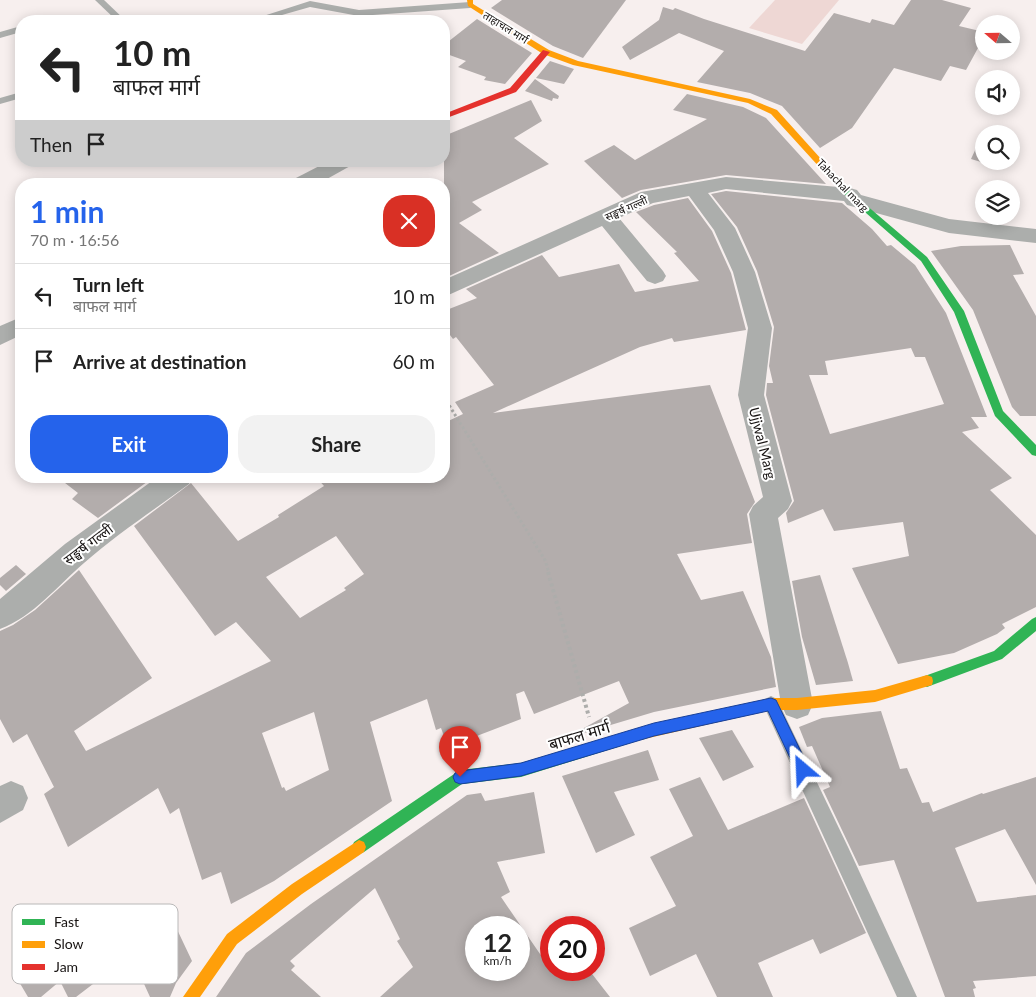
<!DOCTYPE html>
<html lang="en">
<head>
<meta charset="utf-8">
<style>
	body { margin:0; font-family:Lato,"Noto Sans Devanagari",sans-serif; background:#f2f2f2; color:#222; height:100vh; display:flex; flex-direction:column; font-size:19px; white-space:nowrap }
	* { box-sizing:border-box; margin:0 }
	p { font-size:16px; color:#767676 }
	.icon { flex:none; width:28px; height:28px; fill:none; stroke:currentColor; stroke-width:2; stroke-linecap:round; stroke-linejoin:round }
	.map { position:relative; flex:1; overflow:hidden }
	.drawer { position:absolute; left:15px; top:178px; width:435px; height:305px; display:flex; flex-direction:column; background:#fff; border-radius:20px; box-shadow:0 2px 12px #0003 }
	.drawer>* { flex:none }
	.guide { position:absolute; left:15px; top:15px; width:435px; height:152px; border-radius:20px; box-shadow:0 2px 12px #0003; background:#fff; color:#222; overflow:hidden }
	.needle { width:32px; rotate:290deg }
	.controls { position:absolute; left:975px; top:15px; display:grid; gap:10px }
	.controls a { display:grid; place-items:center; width:45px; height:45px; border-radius:50%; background:#fff; box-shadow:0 2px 12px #0003; font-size:25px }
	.speed { position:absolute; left:465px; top:916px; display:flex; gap:10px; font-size:25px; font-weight:700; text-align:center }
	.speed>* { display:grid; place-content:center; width:65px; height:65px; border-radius:50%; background:#fff; box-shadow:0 2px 12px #0003; line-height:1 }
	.speed small { font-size:12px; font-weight:400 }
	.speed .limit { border:8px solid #d22; background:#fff; color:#111 }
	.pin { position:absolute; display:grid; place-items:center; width:42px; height:42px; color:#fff; margin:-51px -21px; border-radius:50% 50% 50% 0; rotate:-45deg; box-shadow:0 0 5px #0007 }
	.pin .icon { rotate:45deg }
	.me { position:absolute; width:55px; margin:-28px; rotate:334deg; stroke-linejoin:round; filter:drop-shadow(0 0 4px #0008) }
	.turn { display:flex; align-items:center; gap:18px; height:105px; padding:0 15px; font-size:22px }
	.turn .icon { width:65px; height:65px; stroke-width:2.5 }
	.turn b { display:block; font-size:35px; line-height:42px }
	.then { display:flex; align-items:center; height:48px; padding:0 15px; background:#0003; gap:10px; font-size:19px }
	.round { display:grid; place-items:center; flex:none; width:52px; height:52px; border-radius:20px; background:#f2f2f2 }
	.headline { display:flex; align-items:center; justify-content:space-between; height:85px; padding:0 15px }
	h1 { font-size:30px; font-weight:700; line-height:38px; color:#2563eb }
	.button { display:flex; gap:10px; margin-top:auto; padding:10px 15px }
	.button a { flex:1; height:58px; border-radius:20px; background:#2563eb; color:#fff; font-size:20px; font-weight:700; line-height:58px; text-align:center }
	.button a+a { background:#f2f2f2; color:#222 }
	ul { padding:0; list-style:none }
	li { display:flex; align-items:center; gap:15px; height:65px; padding:0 15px; border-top:1px solid #e0e0e0 }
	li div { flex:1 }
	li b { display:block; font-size:19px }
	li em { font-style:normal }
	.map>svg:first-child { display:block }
	.green { fill:#eed7d4 }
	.building { fill:#b3adac; fill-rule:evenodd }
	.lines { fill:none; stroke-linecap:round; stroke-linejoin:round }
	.path-far1 { stroke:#adadab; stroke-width:3; stroke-dasharray:2.5 2.5; stroke-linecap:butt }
	.path { stroke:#adadab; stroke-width:4; stroke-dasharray:3 3; stroke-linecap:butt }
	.lane { fill:#acaeac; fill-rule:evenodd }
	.street { fill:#acaeac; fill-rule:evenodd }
	.fast { fill:#30b455; fill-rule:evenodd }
	.slow { fill:#ff9f0a; fill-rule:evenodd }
	.jam { fill:#e5322d; fill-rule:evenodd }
	.route { fill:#2563eb; stroke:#184099 }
	.labels { text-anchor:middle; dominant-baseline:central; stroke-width:4; stroke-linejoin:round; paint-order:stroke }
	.far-street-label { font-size:11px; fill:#171312; stroke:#fff }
	.street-label { font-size:14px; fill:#171312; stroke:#fff }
	.near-street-label { font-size:16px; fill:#171312; stroke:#fff }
	.key { fill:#fff; stroke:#b9b8b8; stroke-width:1 }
	.key-label { font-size:14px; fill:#171312 }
</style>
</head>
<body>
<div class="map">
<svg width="1036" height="997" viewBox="0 0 1036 997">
	<rect width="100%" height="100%" fill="#f7efee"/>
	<!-- green -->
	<polygon class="green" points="775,0 839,0 802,44 749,28"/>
	<!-- building -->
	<g class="building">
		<polygon points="502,0 626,0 583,58 553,46 491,8"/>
		<polygon points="911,0 942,0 971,8 959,26 984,32 984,37 966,70 950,66 941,81 894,68 852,128 820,148 782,106 750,93 697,82 724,51 679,33 630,60 622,47 659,20 663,7 673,10 675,8 704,19 805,51 834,13 870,23 872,19 894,25"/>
		<polygon points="477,19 532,53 505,84 484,80 486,77 458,67 466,61 444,53 444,45"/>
		<polygon points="550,61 574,69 564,84 536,78"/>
		<polygon points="535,79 559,96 558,99 553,98 552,101 525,91"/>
		<polygon points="687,94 743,107 766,118 826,184 726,175 641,190 622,198 584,161 614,145 635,160 707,119 673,110"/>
		<polygon points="531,100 542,121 514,138 549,164 472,202 482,210 459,223 499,253 449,276 444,272 444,136"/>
		<polygon points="982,135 984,161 1004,161 1001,168 971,159"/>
		<path d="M726,191L842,203L872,229L887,246L891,245L915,265L946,313L987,417H971L979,428L962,432L1012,478L990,490L1036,535V607L1002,624L1005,628L997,634L954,653L898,664L852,568L909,556L903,522L834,531L823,509L788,523L786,513L794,501L766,395L767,383H773L769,366L774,327L757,271L737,227L711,194ZM911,348L915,357H925L944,404L830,434L809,375H828L825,361Z"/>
		<path d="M688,198L712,231L731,273L746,330L674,342L672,338L640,347L493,413L710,385L755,502L747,514L752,543L677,554L701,600L743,591L771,657L776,687L654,712L564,739L629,703L619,681L534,714L524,691L516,694L521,719L448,747L441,728L436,730L427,699L370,722L392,801L274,881L231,904L221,872L202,880L179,808L170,814L158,788L68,847L44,794L54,787L27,734L13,743L0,719V631L13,625L35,610L79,570L152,678L74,731L86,751L271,661L236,622L215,636L134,526L191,483L238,541L279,517L278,515L324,486L315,476H444V423L463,414L455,402L494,385L456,337L453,339L444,327V311L477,298L466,289L542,255L559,277L619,264L635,292L699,281L674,253L677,252L636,212L654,205ZM336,536L364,574L344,588L346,590L300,618L266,577ZM314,712L329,770L286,791L284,787L282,788L262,733Z"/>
		<polygon points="1010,245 1024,274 1013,275 1036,316 1036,416 1020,416 1012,407 973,310 931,251 961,246"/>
		<polygon points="56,476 155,476 98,518 72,499 78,493"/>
		<polygon points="16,565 26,574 6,591 0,585 0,578"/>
		<polygon points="820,575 848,663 853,681 816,685 802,637 792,581"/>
		<polygon points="881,711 900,769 907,768 922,803 929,802 933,812 982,793 983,794 1036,777 1036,885 1005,829 955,848 977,902 1036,895 1036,976 973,981 976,988 973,989 975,997 945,997 894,860 859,866 823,790 830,787 812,746 807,747 799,727 822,718"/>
		<polygon points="732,730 754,767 723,781 699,738"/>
		<polygon points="648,750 659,780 614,792 635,835 596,853 562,776"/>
		<polygon points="700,777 728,830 804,798 866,933 820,954 813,939 758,963 773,997 717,997 696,954 650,976 629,928 676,906 650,857 693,836 669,789"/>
		<path d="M534,792L545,853L497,862L510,892L501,897L551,970H589L610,997H380L413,967L397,941L400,939L375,888L290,961L295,966L291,970L321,997H216L246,953L311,904L467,795L481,793L485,801ZM476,928H519V970H476Z"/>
		<polygon points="104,915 127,958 76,997 68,997 60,981 41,997 28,997 18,980 42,959"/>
		<polygon points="174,923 192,961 176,983 170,997 150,997 130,953"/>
	</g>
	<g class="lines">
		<!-- path-far1 -->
		<polyline class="path-far1" points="444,397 545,560 549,573"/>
		<!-- path -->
		<polyline class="path" points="548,572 589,717"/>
		<!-- lane -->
		<g class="lane">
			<polygon points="95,0 104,0 126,21 117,21"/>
			<polygon points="310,1 359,10 470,2 474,5 470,8 359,16 310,7 261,21 248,21"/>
			<polygon points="21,26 21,32 0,38 0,32"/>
			<polygon points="21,92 21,98 0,104 0,98"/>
			<polygon points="771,696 777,699 848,847 917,997 897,997 763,704 765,699"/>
		</g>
		<!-- street -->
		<g class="street">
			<polygon points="329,161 355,161 352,165 318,184 291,184 294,179"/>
			<polygon points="726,177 850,188 857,190 861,195 949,219 1036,229 1036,243 949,233 847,205 844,201 726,189 708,193 735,228 755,272 772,328 764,395 792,501 788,509 778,518 813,704 808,715 797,719 786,715 781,704 749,514 753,506 763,497 738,395 748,328 733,272 714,230 689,196 653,203 619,218 663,271 666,276 663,281 655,284 647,281 602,226 444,297 444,280 641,192"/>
			<polygon points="21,317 21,335 0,345 0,326"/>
			<path d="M159,476H192L189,484C154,510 117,534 84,563C58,585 33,617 0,629V599L65,544Z"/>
			<polygon points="11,781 23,786 28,798 23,810 0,823 0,786"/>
		</g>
		<!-- fast -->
		<g class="fast">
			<polygon points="845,187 927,257 964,311 1003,411 1036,445 1036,456 1032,455 995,416 954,312 921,261 842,192 841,190"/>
			<polygon points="1036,617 1036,631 1002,659 927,687 922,685 921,681 922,677 994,651 1032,619"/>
			<polygon points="640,728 645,729 647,734 645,739 640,740 521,777 462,784 364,852 359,854 354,852 352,847 354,842 460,770 521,763"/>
		</g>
		<!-- slow -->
		<g class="slow">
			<polygon points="467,0 473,0 473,4 549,50 578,61 750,99 777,110 849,190 845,193 842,192 771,114 748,103 573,65 543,54 468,6"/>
			<polygon points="927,675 932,677 933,681 932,685 875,702 797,710 771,710 640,740 635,739 633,734 635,729 640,728 771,698 797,698 875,690"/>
			<polygon points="359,840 364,842 366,847 364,852 302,894 237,944 200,997 183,997 227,934 292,884"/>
		</g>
		<!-- jam -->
		<polygon class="jam" points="543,50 550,52 516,92 444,119 444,114 510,88"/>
	</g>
	<!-- route -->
	<polygon class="route" points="771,698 776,700 808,766 810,770 808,775 803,777 798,775 768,711 654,736 521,776 460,784 455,782 453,777 455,773 460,771 521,763 654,723"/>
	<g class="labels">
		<!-- far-street labels -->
		<g class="far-street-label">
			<text transform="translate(506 27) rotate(32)">ताहाचल मार्ग</text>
			<text transform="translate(843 185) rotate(46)">Tahachal marg</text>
			<text transform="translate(626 208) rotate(-24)">सङ्घर्ष गल्ली</text>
		</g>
		<!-- street labels -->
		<g class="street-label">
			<text transform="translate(763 443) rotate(76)">Ujjwal Marg</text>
			<text transform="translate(88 544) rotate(-37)">सङ्घर्ष गल्ली</text>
		</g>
		<!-- near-street labels -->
		<g class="near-street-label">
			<text transform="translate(579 735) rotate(-17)">बाफल मार्ग</text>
		</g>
	</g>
	<!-- legend -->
	<rect x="12" y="904" width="166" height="80" rx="8" class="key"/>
	<rect x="22" y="919" width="23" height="6" fill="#30b455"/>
	<rect x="22" y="941" width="23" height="7" fill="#ff9f0a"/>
	<rect x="22" y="964" width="23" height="6" fill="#e5322d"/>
	<g class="key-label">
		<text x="54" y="927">Fast</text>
		<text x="54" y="949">Slow</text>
		<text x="54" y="972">Jam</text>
	</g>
</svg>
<div class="controls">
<a><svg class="needle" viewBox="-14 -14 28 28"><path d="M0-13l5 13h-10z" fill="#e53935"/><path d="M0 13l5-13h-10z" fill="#767676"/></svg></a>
<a><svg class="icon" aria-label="sound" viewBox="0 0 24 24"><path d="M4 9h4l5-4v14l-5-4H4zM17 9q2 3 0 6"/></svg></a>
<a><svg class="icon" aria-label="search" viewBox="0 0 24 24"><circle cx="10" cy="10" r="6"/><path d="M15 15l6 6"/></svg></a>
<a><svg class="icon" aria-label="layers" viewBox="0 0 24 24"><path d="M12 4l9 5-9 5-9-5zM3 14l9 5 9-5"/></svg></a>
</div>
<div class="speed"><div>12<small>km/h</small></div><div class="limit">20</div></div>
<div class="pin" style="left:460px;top:777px;background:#d93025"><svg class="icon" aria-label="arrive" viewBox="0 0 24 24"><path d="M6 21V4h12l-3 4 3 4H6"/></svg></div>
<svg class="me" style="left:803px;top:770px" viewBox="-20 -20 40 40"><path d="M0-17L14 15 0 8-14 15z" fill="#2563eb" stroke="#fff" stroke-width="4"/></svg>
<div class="guide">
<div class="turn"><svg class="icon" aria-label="left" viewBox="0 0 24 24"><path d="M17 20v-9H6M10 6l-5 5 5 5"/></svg><div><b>10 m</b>बाफल मार्ग</div></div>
<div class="then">Then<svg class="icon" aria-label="arrive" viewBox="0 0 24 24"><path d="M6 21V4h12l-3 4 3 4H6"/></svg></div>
</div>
<section class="drawer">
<div class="headline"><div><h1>1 min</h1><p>70 m · 16:56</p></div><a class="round" style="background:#d93025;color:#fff"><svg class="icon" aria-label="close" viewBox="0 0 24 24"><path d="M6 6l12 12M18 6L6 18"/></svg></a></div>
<ul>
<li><svg class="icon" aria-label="left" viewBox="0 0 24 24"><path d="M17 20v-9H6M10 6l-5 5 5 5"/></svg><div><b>Turn left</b><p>बाफल मार्ग</p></div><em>10 m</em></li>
<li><svg class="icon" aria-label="arrive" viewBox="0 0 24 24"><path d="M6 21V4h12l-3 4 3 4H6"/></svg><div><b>Arrive at destination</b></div><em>60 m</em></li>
</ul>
<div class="button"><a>Exit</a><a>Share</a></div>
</section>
</div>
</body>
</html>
